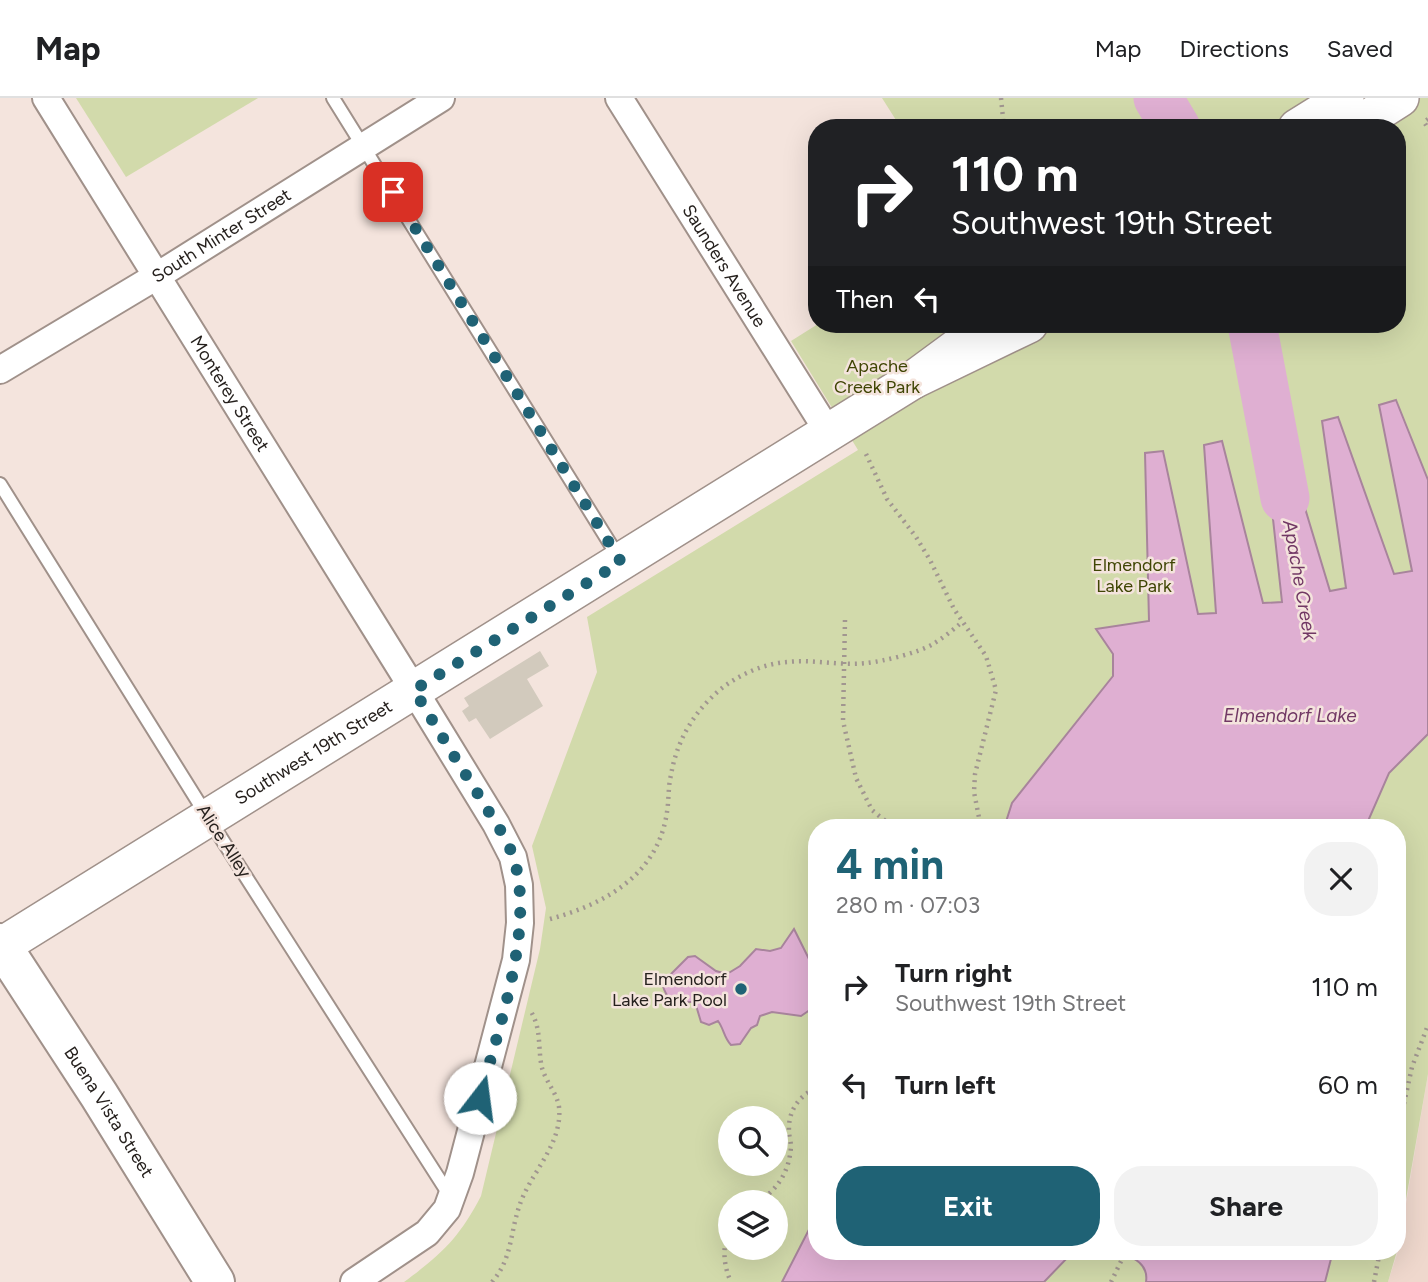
<!DOCTYPE html>
<html lang="en">
<head>
<meta charset="utf-8">
<style>
	body { margin:0; font-family:Figtree,sans-serif; background:#f2f2f2; color:#202124; height:100vh; display:flex; flex-direction:column; font-size:26px; white-space:nowrap }
	* { box-sizing:border-box; margin:0 }
	p { font-size:23px; color:#757577 }
	.icon { flex:none; width:38px; height:38px; fill:none; stroke:currentColor; stroke-width:2; stroke-linecap:round; stroke-linejoin:round }
	.map { position:relative; flex:1; overflow:hidden }
	.sheet { position:absolute; left:808px; top:721px; width:598px; height:441px; display:flex; flex-direction:column; background:#fff; border-radius:28px; box-shadow:0 7px 28px #0002 }
	.sheet>* { flex:none }
	.hud { position:absolute; left:808px; top:21px; width:598px; height:214px; border-radius:28px; box-shadow:0 7px 28px #0002; background:#202124; color:#fff; overflow:hidden }
	.fabs { position:absolute; left:718px; top:1008px; display:grid; gap:14px }
	.fabs a { display:grid; place-items:center; width:70px; height:70px; border-radius:50%; background:#fff; box-shadow:0 7px 28px #0002; font-size:35px }
	.pin { position:absolute; display:grid; place-items:center; width:60px; height:60px; color:#fff; margin:-30px; border-radius:14px; box-shadow:0 4px 10px #0006 }
	.me { position:absolute; width:77px; margin:-38px; rotate:15deg; stroke-linejoin:round; filter:drop-shadow(0 0 5px #0008) }
	.turn { display:flex; align-items:center; gap:24px; height:147px; padding:0 28px; font-size:32px }
	.turn .icon { width:91px; height:91px; stroke-width:2.5 }
	.turn b { display:block; font-size:49px; line-height:60px }
	.then { display:flex; align-items:center; height:66px; padding:0 28px; background:#0003; gap:14px; font-size:26px }
	.round { display:grid; place-items:center; flex:none; width:74px; height:74px; border-radius:28px; background:#f2f2f2 }
	.head { display:flex; align-items:center; justify-content:space-between; height:119px; padding:0 28px }
	h1 { font-size:42px; font-weight:700; line-height:52px; color:#1f6275 }
	.primary-button { display:flex; gap:14px; margin-top:auto; padding:14px 28px }
	.primary-button a { flex:1; height:80px; border-radius:28px; background:#1f6275; color:#fff; font-size:28px; font-weight:700; line-height:80px; text-align:center }
	.primary-button a+a { background:#f2f2f2; color:#202124 }
	ul { padding:0; list-style:none }
	li { display:flex; align-items:center; gap:21px; height:98px; padding:0 28px }
	li div { flex:1 }
	li b { display:block; font-size:26px }
	li em { font-style:normal }
	header { display:flex; align-items:center; gap:42px; box-sizing:border-box; height:98px; padding:0 35px; background:#fff; border-bottom:2px solid #e0e0e0 }
	header strong { font-size:33px }
	nav { display:flex; gap:38px; margin-inline-start:auto; font-size:24px }
	.map>svg:first-child { display:block }
	.built { fill:#efd8cd }
	.green { fill:#d2daab; fill-rule:evenodd }
	.water { fill:#dfafd2; stroke:#a8849c; stroke-width:2 }
	.lines { fill:none; stroke-linecap:round; stroke-linejoin:round }
	.river { stroke:#dfafd2; stroke-width:49 }
	.building { fill:#d2cabd }
	.lane-casing { stroke:#a0918a; stroke-width:16 }
	.street-casing { stroke:#a0918a; stroke-width:30 }
	.secondary-casing { stroke:#a0918a; stroke-width:40 }
	.primary-casing { stroke:#a0918a; stroke-width:42 }
	.path { stroke:#a19690; stroke-width:4.5; stroke-dasharray:2 5; stroke-linecap:butt }
	.lane { stroke:#fff; stroke-width:12 }
	.street { stroke:#fff; stroke-width:26 }
	.secondary { stroke:#fff; stroke-width:37 }
	.primary { stroke:#fff; stroke-width:38 }
	.route { stroke:#1f6275; stroke-width:12; stroke-dasharray:0 21.6 }
	.poi-dot { fill:#1f6275; stroke:#f4e4dd; stroke-width:2.5 }
	.labels { text-anchor:middle; dominant-baseline:central; stroke-width:5; stroke-linejoin:round; paint-order:stroke }
	.street-label { font-size:18px; fill:#26211e; stroke:#f4e4dd }
	.park-label { font-size:18px; fill:#3f4504; stroke:#f4e4dd }
	.poi-label { font-size:18px; fill:#26211e; stroke:#f4e4dd; text-anchor:end }
	.water-label { font-size:19px; font-style:italic; fill:#713764; stroke:#f4e4dd }
</style>
</head>
<body>
<header>
<strong>Map</strong>
<nav><a>Map</a><a>Directions</a><a>Saved</a></nav>
</header>
<div class="map">
<svg width="1428" height="1184" viewBox="0 0 1428 1184">
	<rect width="100%" height="100%" fill="#f4e4dd"/>
	<!-- built -->
	<polygon class="built" points="1428,976 1428,1184 1388,1184 1398,1153"/>
	<!-- green -->
	<g class="green">
		<polygon points="76,0 258,0 126,79"/>
		<path d="M882,0H1428V976L1398,1147V730H817V1153H1397L1388,1184H404C442,1156 459,1140 481,1098L540,851L546,810L532,748L597,574L587,519L858,352L791,243L818,226H1398V30H901ZM730,1020H775V1066H730ZM730,1104H775V1150H730Z"/>
	</g>
	<!-- water -->
	<g class="water">
		<polygon points="1396,302 1428,382 1428,636 1389,675 1365,730 1004,730 1012,705 1113,578 1113,556 1096,531 1149,523 1145,355 1163,353 1198,516 1216,515 1204,347 1222,343 1263,505 1282,504 1264,338 1282,334 1330,493 1346,490 1322,323 1338,319 1394,476 1412,473 1379,307"/>
		<path d="M794,831L817,877V907L801,918L772,914L760,918L757,927L751,930L740,946L731,947C724,940 724,931 718,923L709,927L701,924L695,904C675,904 668,907 662,885L688,859L695,858L716,873L727,876L740,868L756,851L770,853L781,850Z"/>
		<polygon points="817,1116 817,1153 1082,1153 1068,1159 1044,1184 782,1184"/>
		<path d="M1118,1153H1333L1325,1184H1146C1149,1165 1132,1159 1118,1153Z"/>
	</g>
	<g class="lines">
		<!-- river -->
		<g class="river">
			<polyline points="1158,0 1176,30"/>
			<polyline points="1252,226 1285,400"/>
		</g>
	</g>
	<!-- building -->
	<polygon class="building" points="540,553 549,568 527,581 543,608 490,641 476,620 469,624 462,613 469,608 464,600"/>
	<g class="lines">
		<defs>
			<g id="lane">
				<polyline points="333,0 619,460"/>
				<polyline points="0,386 207,718 450,1098"/>
			</g>
			<g id="street">
				<path id="s1" d="M46,0L414,592L496,726L513,759L519,787L520,825L516,862L460,1075L447,1111L427,1135L354,1184"/>
				<path id="s2" d="M619,0L829,335"/>
				<path id="s3" d="M0,272L157,178L441,0"/>
			</g>
			<g id="secondary">
				<polyline points="1297,30 1345,0"/>
				<polyline points="1353,30 1400,0"/>
				<polyline points="989,226 913,282 1029,226"/>
				<path id="s4" d="M0,849L913,282"/>
			</g>
			<g id="primary">
				<path id="s5" d="M0,845L99,997L215,1184"/>
			</g>
		</defs>
		<!-- lane casing -->
		<use href="#lane" class="lane-casing"/>
		<!-- street casing -->
		<use href="#street" class="street-casing"/>
		<!-- secondary casing -->
		<use href="#secondary" class="secondary-casing"/>
		<!-- primary casing -->
		<use href="#primary" class="primary-casing"/>
		<!-- path -->
		<g class="path">
			<polyline points="1001,0 1004,30"/>
			<polyline points="1428,21 1424,24 1428,30"/>
			<polyline points="866,356 887,401 916,439 930,462 954,511 986,558 996,592 975,676 974,694 981,730"/>
			<polyline points="845,522 843,623 856,680 872,712 894,730"/>
			<path d="M550,821C605,806 658,777 667,714C669,702 668,689 671,677C676,647 690,620 712,599C731,580 760,566 787,564C813,561 840,568 867,565C884,563 918,555 933,546C943,540 953,532 962,524"/>
			<polyline points="1398,1033 1412,969 1428,927"/>
			<path d="M758,1104C778,1091 789,1074 791,1049C791,1044 789,1038 789,1033C788,1013 799,997 817,990"/>
			<path d="M730,1130C722,1147 723,1167 731,1184"/>
			<path d="M492,1184C512,1161 510,1136 519,1109C529,1076 563,1047 559,1009C557,994 543,981 541,965C538,945 541,929 530,912"/>
			<polyline points="1111,1184 1126,1153"/>
			<polyline points="1374,1184 1380,1153"/>
		</g>
		<!-- lane -->
		<use href="#lane" class="lane"/>
		<!-- street -->
		<use href="#street" class="street"/>
		<!-- secondary -->
		<use href="#secondary" class="secondary"/>
		<!-- primary -->
		<use href="#primary" class="primary"/>
	</g>
	<g class="lines">
		<!-- route -->
		<path class="route" d="M393,94L621,464L414,592C435,627 456,662 478,696C490,717 507,739 514,761C535,832 498,930 480,1000"/>
	</g>
	<!-- markers -->
	<circle class="poi-dot" cx="741" cy="891" r="7"/>
	<g class="labels">
		<!-- street labels -->
		<g class="street-label">
			<text stroke="none"><textPath href="#s3" startOffset="259">South Minter Street</textPath></text>
			<text stroke="none"><textPath href="#s2" startOffset="198">Saunders Avenue</textPath></text>
			<text stroke="none"><textPath href="#s1" startOffset="348">Monterey Street</textPath></text>
			<text stroke="none"><textPath href="#s4" startOffset="369">Southwest 19th Street</textPath></text>
			<text transform="translate(224 743) rotate(57)">Alice Alley</text>
			<text stroke="none"><textPath href="#s5" startOffset="201">Buena Vista Street</textPath></text>
		</g>
		<!-- park labels -->
		<g class="park-label">
			<text x="877" y="268">Apache<tspan x="877" dy="21">Creek Park</tspan></text>
			<text x="1134" y="467">Elmendorf<tspan x="1134" dy="21">Lake Park</tspan></text>
		</g>
		<!-- poi labels -->
		<g class="poi-label">
			<text x="727" y="881">Elmendorf<tspan x="727" dy="21">Lake Park Pool</tspan></text>
		</g>
		<!-- water labels -->
		<g class="water-label">
			<text transform="translate(1300 482) rotate(80)">Apache Creek</text>
			<text x="1290" y="617">Elmendorf Lake</text>
		</g>
	</g>
</svg>
<div class="fabs">
<a><svg class="icon" aria-label="search" viewBox="0 0 24 24"><circle cx="10" cy="10" r="6"/><path d="M15 15l6 6"/></svg></a>
<a><svg class="icon" aria-label="layers" viewBox="0 0 24 24"><path d="M12 4l9 5-9 5-9-5zM3 14l9 5 9-5"/></svg></a>
</div>
<div class="pin" style="left:393px;top:94px;background:#d93025"><svg class="icon" aria-label="arrive" viewBox="0 0 24 24"><path d="M6 21V4h12l-3 4 3 4H6"/></svg></div>
<svg class="me" style="left:480px;top:1000px" viewBox="-20 -20 40 40"><circle r="19" fill="#fff"/><path d="M0-13L10 11 0 6-10 11z" fill="#1f6275"/></svg>
<div class="hud">
<div class="turn"><svg class="icon" aria-label="right" viewBox="0 0 24 24"><path d="M7 20v-9h11M14 6l5 5-5 5"/></svg><div><b>110 m</b>Southwest 19th Street</div></div>
<div class="then">Then<svg class="icon" aria-label="left" viewBox="0 0 24 24"><path d="M17 20v-9H6M10 6l-5 5 5 5"/></svg></div>
</div>
<section class="sheet">
<div class="head"><div><h1>4 min</h1><p>280 m · 07:03</p></div><a class="round"><svg class="icon" aria-label="close" viewBox="0 0 24 24"><path d="M6 6l12 12M18 6L6 18"/></svg></a></div>
<ul>
<li><svg class="icon" aria-label="right" viewBox="0 0 24 24"><path d="M7 20v-9h11M14 6l5 5-5 5"/></svg><div><b>Turn right</b><p>Southwest 19th Street</p></div><em>110 m</em></li>
<li><svg class="icon" aria-label="left" viewBox="0 0 24 24"><path d="M17 20v-9H6M10 6l-5 5 5 5"/></svg><div><b>Turn left</b></div><em>60 m</em></li>
</ul>
<div class="primary-button"><a>Exit</a><a>Share</a></div>
</section>
</div>
</body>
</html>
